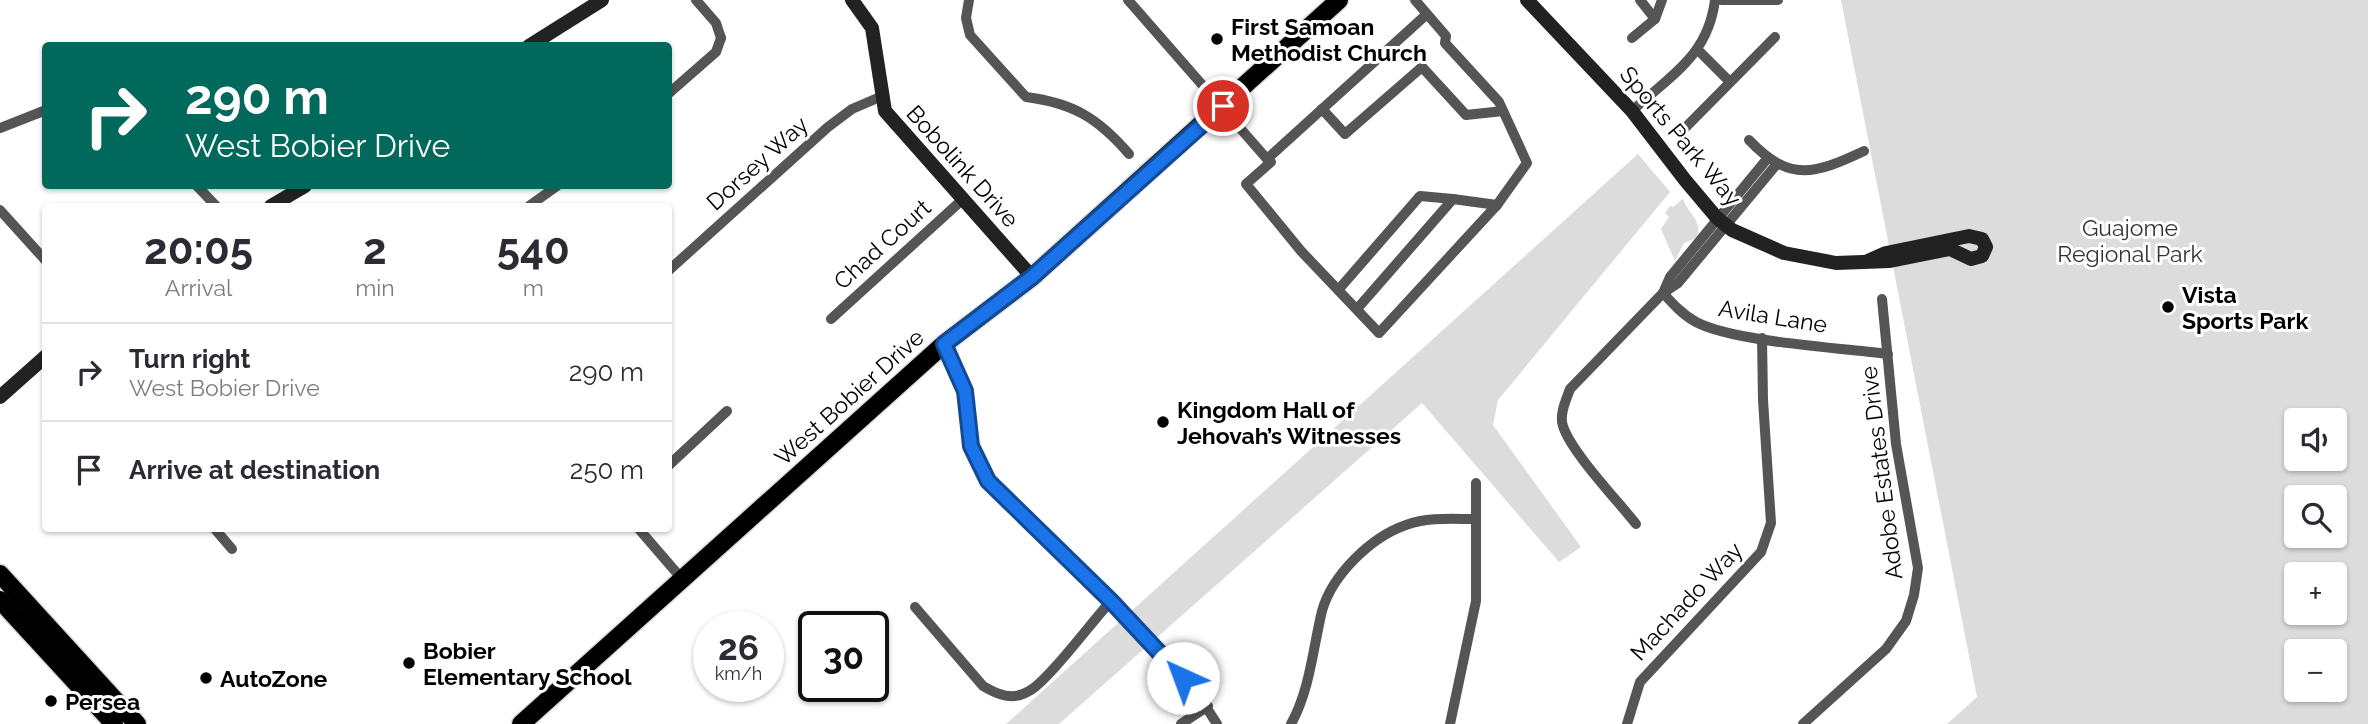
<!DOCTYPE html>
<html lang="en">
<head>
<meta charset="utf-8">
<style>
	body { margin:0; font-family:Raleway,sans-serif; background:#f2f2f3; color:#2b2b33; height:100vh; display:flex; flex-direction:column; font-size:26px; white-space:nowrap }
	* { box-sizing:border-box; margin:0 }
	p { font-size:23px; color:#7c7c81 }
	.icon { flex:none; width:38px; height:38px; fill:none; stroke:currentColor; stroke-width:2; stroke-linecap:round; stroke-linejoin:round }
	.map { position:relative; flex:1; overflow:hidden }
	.panel { position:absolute; left:42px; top:203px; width:630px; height:329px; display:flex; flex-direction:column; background:#fff; border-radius:7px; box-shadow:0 2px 5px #0004 }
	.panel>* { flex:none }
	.hud { position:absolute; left:42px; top:42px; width:630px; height:147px; border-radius:7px; box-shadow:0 2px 5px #0004; background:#00695c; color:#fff; overflow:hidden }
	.tools { position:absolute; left:2284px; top:408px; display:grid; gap:14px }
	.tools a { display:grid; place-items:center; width:63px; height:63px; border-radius:7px; background:#fff; box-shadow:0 2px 5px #0004; font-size:35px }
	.speed { position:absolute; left:693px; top:611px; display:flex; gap:14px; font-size:35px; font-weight:700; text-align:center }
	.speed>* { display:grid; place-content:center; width:91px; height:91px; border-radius:50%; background:#fff; box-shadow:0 2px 5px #0004; line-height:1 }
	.speed small { font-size:18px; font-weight:400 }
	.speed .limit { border:4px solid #111; border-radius:10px; background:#fff; color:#111 }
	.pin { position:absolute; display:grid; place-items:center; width:60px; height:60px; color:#fff; margin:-30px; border:4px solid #fff; border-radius:50%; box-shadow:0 2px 7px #0007 }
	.me { position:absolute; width:77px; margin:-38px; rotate:317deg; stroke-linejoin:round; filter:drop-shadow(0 0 5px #0008) }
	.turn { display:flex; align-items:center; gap:24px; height:147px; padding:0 28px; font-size:32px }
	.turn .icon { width:91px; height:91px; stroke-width:2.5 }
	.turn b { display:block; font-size:49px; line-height:60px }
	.eta { display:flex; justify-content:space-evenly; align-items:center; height:119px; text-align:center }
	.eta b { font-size:42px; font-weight:700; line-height:49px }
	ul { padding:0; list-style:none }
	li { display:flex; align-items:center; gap:21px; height:98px; padding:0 28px; border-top:2px solid #e1e1e2 }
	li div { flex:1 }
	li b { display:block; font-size:26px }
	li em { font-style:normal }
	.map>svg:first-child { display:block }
	.green { fill:#dcdcdc; fill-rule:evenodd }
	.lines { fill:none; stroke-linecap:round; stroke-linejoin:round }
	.primary-casing { stroke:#dbdbdb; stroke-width:21 }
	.street { stroke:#555; stroke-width:10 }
	.secondary { stroke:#222; stroke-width:14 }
	.primary { stroke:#000; stroke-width:18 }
	.route-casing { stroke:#114b97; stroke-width:18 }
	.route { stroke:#1a73e8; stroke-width:12 }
	.poi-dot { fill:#000; stroke:#fff; stroke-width:2.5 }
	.labels { text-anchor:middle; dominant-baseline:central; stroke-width:6; stroke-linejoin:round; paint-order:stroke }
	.poi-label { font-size:23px; font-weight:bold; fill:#000; stroke:#fff; text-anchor:start }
	.street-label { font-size:23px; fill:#000; stroke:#fff }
	.park-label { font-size:23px; fill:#333; stroke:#fff }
</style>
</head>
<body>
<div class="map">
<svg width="2368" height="724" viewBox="0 0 2368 724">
	<rect width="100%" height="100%" fill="#fff"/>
	<!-- green -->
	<g class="green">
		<path d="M1841,0H2368V724H1947L1977,697ZM2296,420H2334V458H2296ZM2296,497H2334V536H2296ZM2296,574H2334V612H2296ZM2296,651H2334V690H2296Z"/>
		<polygon points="1638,154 1670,192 1498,400 1493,425 1581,547 1559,562 1422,403 1059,724 1006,724"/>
		<path d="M1683,199C1688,214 1704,221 1696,238L1684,243L1675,261L1661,229L1669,217L1665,213L1670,206L1673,207Z"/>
	</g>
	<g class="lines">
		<defs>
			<g id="primary">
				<polyline points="0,574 137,724"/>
				<polyline points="0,600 114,724"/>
				<polyline points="521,724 944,344 1032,277 1339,0"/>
			</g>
		</defs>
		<!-- primary casing -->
		<use href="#primary" class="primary-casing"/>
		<!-- street -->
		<g class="street">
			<polyline points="696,0 716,23 721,38"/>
			<path d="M969,0L966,18L970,35L1026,97C1073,103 1098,118 1129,154"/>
			<polyline points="1128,0 1267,159"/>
			<polyline points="1415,0 1446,36 1445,43 1499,102 1527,163 1497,205 1379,333 1301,251 1246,184 1271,162 1267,159 1427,14"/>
			<polyline points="1640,0 1655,19"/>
			<polyline points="1721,0 1778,0"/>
			<polyline points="1632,38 1655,19 1662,0"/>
			<polyline points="1698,50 1730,82"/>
			<polyline points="668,94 716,52 721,38"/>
			<polyline points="1322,109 1345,134 1422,67 1466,115 1503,111"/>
			<path d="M1632,111C1671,75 1708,56 1715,0"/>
			<polyline points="0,128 46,110"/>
			<polyline points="1683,130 1775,37"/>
			<path d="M1749,140C1790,183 1815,174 1864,151"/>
			<polyline points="197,186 216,206"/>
			<polyline points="529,206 557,186"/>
			<polyline points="0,210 46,261"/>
			<polyline points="668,271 828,127 852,109 880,97"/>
			<polyline points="1339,289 1420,196 1453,199"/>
			<path d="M1663,293C1673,304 1683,315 1696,322C1734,342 1841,348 1888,354"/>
			<polyline points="1663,293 1670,277 1767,159"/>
			<polyline points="1357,309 1453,199 1497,205"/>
			<polyline points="831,319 962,200"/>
			<polyline points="944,344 965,391 972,446 988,481 1111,601 1199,696 1217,724"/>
			<polyline points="668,466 727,411"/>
			<path d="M1636,524C1618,501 1571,452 1563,426C1559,415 1566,400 1570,389L1663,293L1678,283L1776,165"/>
			<polyline points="214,528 232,549"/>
			<polyline points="638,528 682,579"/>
			<path d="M915,607L983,686C998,695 1013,701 1029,691C1047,682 1094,619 1111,601"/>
			<polyline points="1181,724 1208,706"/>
			<path d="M1291,724C1310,690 1313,648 1322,611C1332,575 1371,537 1406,525C1428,517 1452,519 1475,519"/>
			<polyline points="1450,724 1476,601 1476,483"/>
			<polyline points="1627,724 1640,682 1761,552 1771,523 1763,400 1762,338"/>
			<polyline points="1803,724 1886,649 1906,621 1914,595 1918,568 1896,444 1882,299"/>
		</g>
		<!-- secondary -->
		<g class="secondary">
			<polyline points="852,0 872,28 885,111 1032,277"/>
			<polyline points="1527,0 1632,111 1685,180 1717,218 1732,230 1784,253 1836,263 1890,261 1950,249 1971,259 1982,256 1986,247 1982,239 1969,236 1886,253 1868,261"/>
			<polyline points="529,46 602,0"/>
			<polyline points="271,206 305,186"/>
			<polyline points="0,397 46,356"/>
		</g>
		<!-- primary -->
		<use href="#primary" class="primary"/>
	</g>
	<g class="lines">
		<defs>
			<polyline id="route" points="1183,678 1111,601 988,481 971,446 965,391 944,344 1032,277 1223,106"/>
		</defs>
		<!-- route casing -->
		<use href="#route" class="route-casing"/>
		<!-- route -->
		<use href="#route" class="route"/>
	</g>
	<!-- markers -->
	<g class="poi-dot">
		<circle cx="1217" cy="39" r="7"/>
		<circle cx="2168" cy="307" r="7"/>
		<circle cx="1163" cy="422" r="7"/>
		<circle cx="409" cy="663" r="7"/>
		<circle cx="206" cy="678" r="7"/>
		<circle cx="51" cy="701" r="7"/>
	</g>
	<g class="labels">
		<!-- poi labels -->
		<g class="poi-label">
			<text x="1231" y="26">First Samoan<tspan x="1231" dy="26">Methodist Church</tspan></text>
			<text x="2182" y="294">Vista<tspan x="2182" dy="26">Sports Park</tspan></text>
			<text x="1177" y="409">Kingdom Hall of<tspan x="1177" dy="26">Jehovah’s Witnesses</tspan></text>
			<text x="423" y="650">Bobier<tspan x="423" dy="26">Elementary School</tspan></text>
			<text x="220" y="678">AutoZone</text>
			<text x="65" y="701">Persea</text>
		</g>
		<!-- street labels -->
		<g class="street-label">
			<text transform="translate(1681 136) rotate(50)">Sports Park Way</text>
			<text transform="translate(757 163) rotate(-42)">Dorsey Way</text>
			<text transform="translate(963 166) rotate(48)">Bobolink Drive</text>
			<text transform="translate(882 244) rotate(-42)">Chad Court</text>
			<text transform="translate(1773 316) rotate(9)">Avila Lane</text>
			<text transform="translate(849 397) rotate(-42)">West Bobier Drive</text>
			<text transform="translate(1881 473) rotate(-97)">Adobe Estates Drive</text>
			<text transform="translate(1686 601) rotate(-47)">Machado Way</text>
		</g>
		<!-- park labels -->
		<g class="park-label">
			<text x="2130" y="227">Guajome<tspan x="2130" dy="26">Regional Park</tspan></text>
		</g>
	</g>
</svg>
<div class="tools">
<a><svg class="icon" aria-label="sound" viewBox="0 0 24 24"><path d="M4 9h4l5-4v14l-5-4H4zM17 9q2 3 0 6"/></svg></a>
<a><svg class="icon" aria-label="search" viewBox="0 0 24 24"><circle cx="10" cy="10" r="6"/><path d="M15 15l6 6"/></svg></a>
<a>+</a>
<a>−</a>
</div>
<div class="speed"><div>26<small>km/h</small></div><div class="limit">30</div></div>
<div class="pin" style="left:1223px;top:106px;background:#d93025"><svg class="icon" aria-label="arrive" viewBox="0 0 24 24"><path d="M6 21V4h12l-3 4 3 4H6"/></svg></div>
<svg class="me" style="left:1183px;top:678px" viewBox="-20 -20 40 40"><circle r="19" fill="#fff"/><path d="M0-13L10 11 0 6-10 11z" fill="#1a73e8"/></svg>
<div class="hud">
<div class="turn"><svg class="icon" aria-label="right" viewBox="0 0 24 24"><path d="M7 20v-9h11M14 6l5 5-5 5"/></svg><div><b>290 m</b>West Bobier Drive</div></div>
</div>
<section class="panel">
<div class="eta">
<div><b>20:05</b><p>Arrival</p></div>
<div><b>2</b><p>min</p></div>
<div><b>540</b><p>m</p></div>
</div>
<ul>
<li><svg class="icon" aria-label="right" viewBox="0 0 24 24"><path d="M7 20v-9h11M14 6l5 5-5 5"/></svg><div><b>Turn right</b><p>West Bobier Drive</p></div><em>290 m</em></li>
<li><svg class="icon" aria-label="arrive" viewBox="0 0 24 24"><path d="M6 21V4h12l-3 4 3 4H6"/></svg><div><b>Arrive at destination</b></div><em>250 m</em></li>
</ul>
</section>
</div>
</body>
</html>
